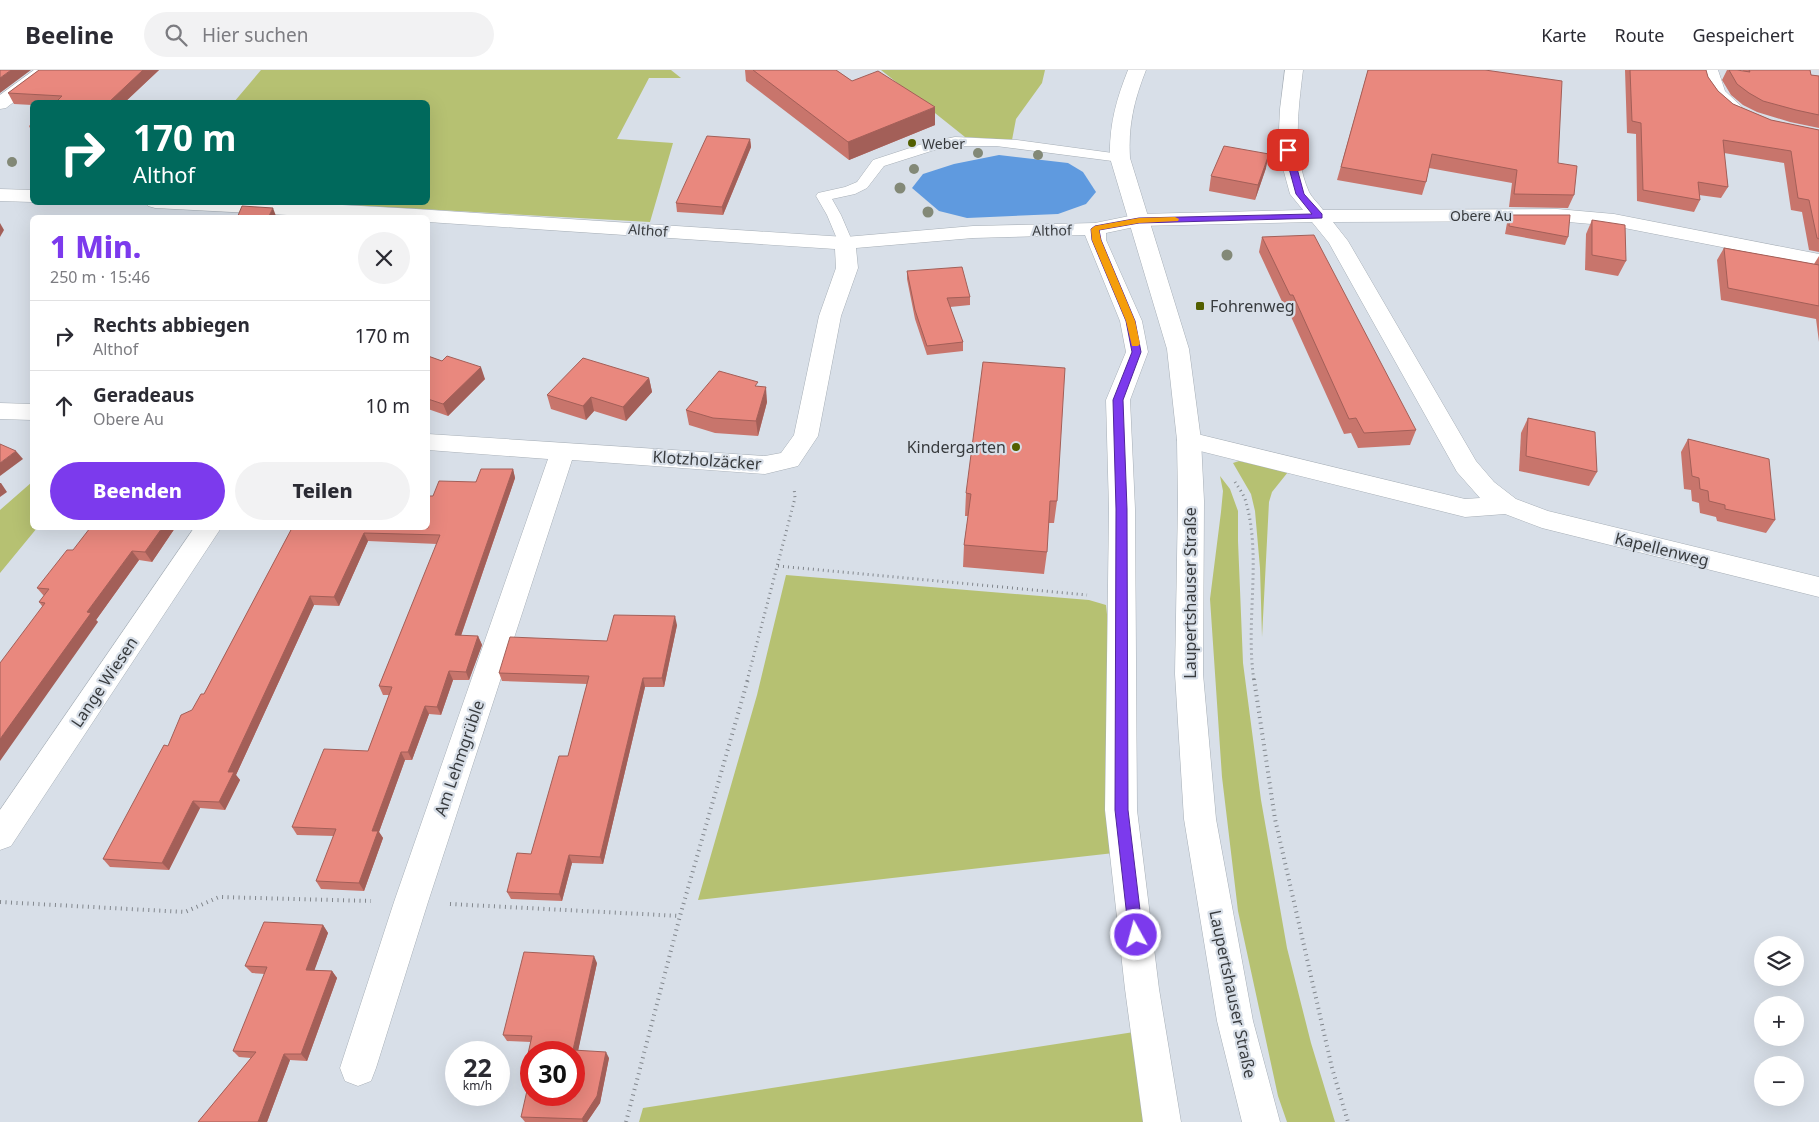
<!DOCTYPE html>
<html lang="de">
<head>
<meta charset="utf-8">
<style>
	body { margin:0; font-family:"Noto Sans",sans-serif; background:#f2f2f3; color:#2b2b33; height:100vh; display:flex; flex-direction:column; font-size:19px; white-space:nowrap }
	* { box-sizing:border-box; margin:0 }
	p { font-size:16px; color:#7c7c81 }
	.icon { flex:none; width:28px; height:28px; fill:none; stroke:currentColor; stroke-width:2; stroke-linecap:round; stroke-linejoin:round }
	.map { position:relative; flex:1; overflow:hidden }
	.drawer { position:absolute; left:30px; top:145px; width:400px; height:315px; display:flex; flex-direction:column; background:#fff; border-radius:8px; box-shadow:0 5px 20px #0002 }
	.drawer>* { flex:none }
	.hud { position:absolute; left:30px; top:30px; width:400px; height:105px; border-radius:8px; box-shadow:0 5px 20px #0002; background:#00695c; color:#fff; overflow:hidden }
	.fabs { position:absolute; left:1754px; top:866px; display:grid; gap:10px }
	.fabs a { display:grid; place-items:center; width:50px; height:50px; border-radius:50%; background:#fff; box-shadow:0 5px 20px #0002; font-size:25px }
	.speed { position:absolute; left:445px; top:971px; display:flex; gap:10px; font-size:25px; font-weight:700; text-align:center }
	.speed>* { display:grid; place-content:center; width:65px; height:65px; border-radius:50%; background:#fff; box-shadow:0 5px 20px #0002; line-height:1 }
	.speed small { font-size:12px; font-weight:400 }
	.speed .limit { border:8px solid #d22; background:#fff; color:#111 }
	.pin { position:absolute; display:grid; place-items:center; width:42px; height:42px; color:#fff; margin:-21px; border-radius:10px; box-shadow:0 2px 8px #0006 }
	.me { position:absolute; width:55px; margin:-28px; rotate:353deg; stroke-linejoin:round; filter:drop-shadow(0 0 4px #0008) }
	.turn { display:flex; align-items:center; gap:18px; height:105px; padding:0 20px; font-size:22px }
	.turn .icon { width:65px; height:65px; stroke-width:2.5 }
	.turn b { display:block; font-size:35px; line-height:42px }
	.round { display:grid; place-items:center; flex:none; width:52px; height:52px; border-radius:26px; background:#f2f2f3 }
	.overview { display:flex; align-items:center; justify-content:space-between; height:85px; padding:0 20px }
	h1 { font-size:30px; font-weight:800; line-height:38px; color:#7c3aed }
	.primary-button { display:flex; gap:10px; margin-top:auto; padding:10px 20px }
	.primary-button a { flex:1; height:58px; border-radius:30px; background:#7c3aed; color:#fff; font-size:20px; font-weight:800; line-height:58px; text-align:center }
	.primary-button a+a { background:#f2f2f3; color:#2b2b33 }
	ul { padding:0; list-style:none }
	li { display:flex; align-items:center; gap:15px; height:70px; padding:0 20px; border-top:1px solid #e1e1e2 }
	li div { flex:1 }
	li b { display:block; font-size:19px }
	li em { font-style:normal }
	header { display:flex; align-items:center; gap:30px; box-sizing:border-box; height:70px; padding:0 25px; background:#fff; border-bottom:1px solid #e1e1e2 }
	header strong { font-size:24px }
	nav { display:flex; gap:28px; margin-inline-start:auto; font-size:18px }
	.search { width:350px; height:45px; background:#f2f2f3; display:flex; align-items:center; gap:12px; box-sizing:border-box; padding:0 18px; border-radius:28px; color:#7c7c81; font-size:19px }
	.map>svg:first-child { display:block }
	.green { fill:#b6c172 }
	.water { fill:#5f9adf }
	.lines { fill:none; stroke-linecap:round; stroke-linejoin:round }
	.lane-casing { stroke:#a7afb7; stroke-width:1 }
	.street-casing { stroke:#a7afb7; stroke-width:1 }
	.secondary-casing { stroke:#a7afb7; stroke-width:1 }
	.path-far1 { stroke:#81868c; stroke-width:3; stroke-dasharray:1 4; stroke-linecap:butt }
	.path { stroke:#81868c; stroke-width:4; stroke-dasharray:1 4.5; stroke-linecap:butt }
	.lane { fill:#fff; fill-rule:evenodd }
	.street { fill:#fff; fill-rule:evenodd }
	.secondary { fill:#fff; fill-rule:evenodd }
	.tree { fill:#838977 }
	.wall { fill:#c8756c }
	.shaded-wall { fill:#a35f58 }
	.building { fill:#e9887e; stroke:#a35f58 }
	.route { fill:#7c3aed; stroke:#51269a }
	.slow { fill:#f59e0b }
	.poi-dot { fill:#525f00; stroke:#d8dfe8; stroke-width:2 }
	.labels { text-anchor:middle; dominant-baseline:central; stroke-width:4.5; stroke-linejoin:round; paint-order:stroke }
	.far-poi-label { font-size:14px; fill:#383b3e; stroke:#d8dfe8; text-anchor:start }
	.far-street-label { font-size:14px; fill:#383b3e; stroke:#d8dfe8 }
	.poi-label { font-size:16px; fill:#383b3e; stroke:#d8dfe8; text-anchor:start }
	.street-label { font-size:16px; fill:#383b3e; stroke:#d8dfe8 }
</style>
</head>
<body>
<header>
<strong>Beeline</strong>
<div class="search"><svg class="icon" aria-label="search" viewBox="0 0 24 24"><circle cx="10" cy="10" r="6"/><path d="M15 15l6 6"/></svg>Hier suchen</div>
<nav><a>Karte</a><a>Route</a><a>Gespeichert</a></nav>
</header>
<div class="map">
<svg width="1819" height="1052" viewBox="0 0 1819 1052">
	<rect width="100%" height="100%" fill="#d8dfe8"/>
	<!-- green -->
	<g class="green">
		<polygon points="261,0 671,0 681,8 649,8 617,69 673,73 650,152 314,133 428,132 428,32 234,32"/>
		<polygon points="881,0 1045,0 1042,13 1016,49 1012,70 965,67"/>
		<polygon points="1239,391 1288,402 1272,422 1269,432 1262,567 1260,498 1255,441 1251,424 1233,393"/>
		<polygon points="1220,406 1230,419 1238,441 1238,471 1243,593 1261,730 1287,878 1311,973 1335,1052 1287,1052 1278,1026 1238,841 1222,707 1210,529 1221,442 1223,421"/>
		<polygon points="32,412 32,458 37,458 0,503 0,440"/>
		<polygon points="786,505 1089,530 1106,535 1111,582 1114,783 698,830 757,625"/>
		<polygon points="1134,962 1145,1052 639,1052 643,1038"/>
	</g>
	<!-- water -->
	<polygon class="water" points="999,85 1068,93 1083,102 1096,122 1086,134 1058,144 967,148 939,141 912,118 923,104 954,94"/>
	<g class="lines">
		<defs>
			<polygon id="lane" points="955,67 1017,70 1120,84 1127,88 1120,92 996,76 947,76 884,96 867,118 855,124 832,129 841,145 853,173 850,176 840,176 827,145 816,126 818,123 845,117 857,112 873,90 922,74"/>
			<g id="street">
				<polygon points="34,0 55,0 6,38 0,39 0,25"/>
				<path d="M1285,0H1303C1298,41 1292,83 1309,122C1312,128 1319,134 1323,140L1557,139L1614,144L1819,184V196L1614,156L1557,151L1333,152L1348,171L1476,391L1494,412L1516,429L1548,441L1819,507V527L1542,458L1505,444L1465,447L1180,376L1177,370L1180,364L1189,362L1465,429L1480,428L1457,402L1329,173L1312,152L1139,156L1106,163V170L1142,251L1148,282L1130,330L1135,439L1137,740L1159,919L1181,1052H1143L1125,919L1105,740L1109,439L1106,330L1126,282L1120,251L1085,165L973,168L856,178L858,198L841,246L818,366L798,396L765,404L572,390L428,832L376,998L371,1011L358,1016L345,1011L340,998L394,832L548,389L428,380V364L765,386L781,383L794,365L819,246L836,198L835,179L428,152V148H344L155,138L148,136L145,132H287L416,139L845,167L973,156L1095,153L1139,144L1303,140L1290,124L1278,80L1280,39Z"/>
				<path d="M1700,0H1718L1725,21L1743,38L1740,42C1717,48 1703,19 1700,0Z"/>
				<polygon points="0,119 32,120 32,132 0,131"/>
				<polygon points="0,333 32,334 32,350 0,349"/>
				<polygon points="194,458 221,458 11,776 0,780 0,740"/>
			</g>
			<path id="secondary" d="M1128,0H1146C1134,30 1128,56 1130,88L1189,279L1201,370L1204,431L1203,604L1216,749L1253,951L1280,1052H1242L1217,951L1184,749L1175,604L1178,431L1177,370L1167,279L1110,88C1109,56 1116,30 1128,0Z"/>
		</defs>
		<!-- lane casing -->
		<use href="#lane" class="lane-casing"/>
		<!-- street casing -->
		<use href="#street" class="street-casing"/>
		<!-- secondary casing -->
		<use href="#secondary" class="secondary-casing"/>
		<!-- path-far1 -->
		<g class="path-far1">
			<path d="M1235,412C1239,418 1244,425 1246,432C1262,489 1245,551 1254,611"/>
			<polyline points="778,496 1087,525"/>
			<polyline points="747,611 795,428 794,418"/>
		</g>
		<!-- path -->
		<g class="path">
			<polyline points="1254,609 1275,749 1332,998 1348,1052"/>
			<polyline points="0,832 185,842 219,827 371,831"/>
			<polyline points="450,834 680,846"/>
			<polyline points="626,1052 680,846 748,609"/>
		</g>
		<!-- lane -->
		<use href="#lane" class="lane"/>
		<!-- street -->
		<use href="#street" class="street"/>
		<!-- secondary -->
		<use href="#secondary" class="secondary"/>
	</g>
	<!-- trees -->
	<g class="tree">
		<circle cx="978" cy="83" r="5"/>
		<circle cx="1038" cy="85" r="5"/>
		<circle cx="12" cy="92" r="5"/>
		<circle cx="914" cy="99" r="5"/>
		<circle cx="900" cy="118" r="5.5"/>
		<circle cx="928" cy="142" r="5.5"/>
		<circle cx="1227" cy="185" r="5.5"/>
	</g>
	<!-- wall -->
	<g class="wall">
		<polygon points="39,0 159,0 125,32 32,32 32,35 14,34 8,23"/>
		<polygon points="745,0 836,0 852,11 935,55 849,90 746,11"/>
		<polygon points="1368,0 1558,93 1574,125 1568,138 1509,137 1512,113 1429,98 1426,112 1422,125 1337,110"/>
		<polygon points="1625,0 1706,0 1708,7 1718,21 1733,34 1771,50 1819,60 1819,182 1809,180 1802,142 1791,140 1784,93 1724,83 1728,117 1721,128 1699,125 1700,130 1694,142 1637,131 1636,64 1627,63"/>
		<polygon points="1727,0 1742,1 1743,0 1810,0 1811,5 1819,6 1819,58 1790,52 1757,42 1743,35 1731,25 1722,10"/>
		<polygon points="32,53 32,62 29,56"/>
		<polygon points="750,69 751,77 723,145 677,142 676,133"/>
		<polygon points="1266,98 1255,130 1209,121 1211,106"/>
		<polygon points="1510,145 1568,167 1565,175 1505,164 1507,153"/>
		<polygon points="1592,150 1626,191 1618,206 1585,200 1586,164"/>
		<polygon points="1262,167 1416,360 1410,375 1358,378 1351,363 1344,364 1288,240 1286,240 1259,182"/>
		<polygon points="1724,178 1814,194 1819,186 1819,272 1816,249 1721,230 1717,190"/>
		<polygon points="907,201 970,227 970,235 950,237 963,272 963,281 927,285 915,249 907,209"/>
		<polygon points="428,286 442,291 485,309 448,346 428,339"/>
		<polygon points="649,308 652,322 626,351 594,341 586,350 551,339 547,325"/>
		<polygon points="759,316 767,332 758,366 715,363 689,355 686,340"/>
		<polygon points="1528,348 1597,402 1589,416 1519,401 1521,363"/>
		<polygon points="1688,369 1775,450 1766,463 1717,451 1716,447 1700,443 1699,433 1692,431 1691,420 1684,419 1681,382"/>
		<polygon points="513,399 515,408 461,566 478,566 482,575 469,610 453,610 441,645 429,644 412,690 405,690 379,762 383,768 364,821 321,819 316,811 334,766 297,765 292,757 368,681 389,625 383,625 379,616 437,474 368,471 339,536 314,535 236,705 240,710 225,740 200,738 169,800 110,797 103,789 168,676 204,624 292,458 433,426"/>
		<polygon points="966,423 1057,431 1054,453 1048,453 1047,482 1044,504 963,497 964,475 968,446 965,446"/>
		<polygon points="175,458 152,492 139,490 96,550 98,552 42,536 39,532 44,526 37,518 73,480"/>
		<polygon points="677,555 664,617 645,617 603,794 572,793 562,831 511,829 507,822 531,784 568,686 587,614 502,611 499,603 607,571"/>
		<polygon points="323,855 328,863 314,900 332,901 337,908 307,991 290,990 267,1052 198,1052 251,988 239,987 233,981 265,904 252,903 245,896"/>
		<polygon points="597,893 578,980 609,988 600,1033 587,1052 525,1052 521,1047 574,1025 531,982 531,995 530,995 527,988 531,972 507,971 503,965"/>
	</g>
	<!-- shaded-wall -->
	<g class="shaded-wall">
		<polygon points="11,0 31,0 0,23 0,8"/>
		<polygon points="143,0 159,0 125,32 109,32"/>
		<polygon points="935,37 935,55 849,90 848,72"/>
		<polygon points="750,69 751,77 723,145 722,137"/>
		<polygon points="1269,84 1266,98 1255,130 1258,115"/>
		<polygon points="273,138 276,146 276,148 268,148"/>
		<polygon points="0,153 4,160 0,167"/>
		<polygon points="481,297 485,309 448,346 443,334"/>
		<polygon points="649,308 652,322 626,351 623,337"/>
		<polygon points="766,317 767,332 758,366 756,351"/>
		<polygon points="591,327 594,341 586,350 583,336"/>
		<polygon points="16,381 23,389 0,406 0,393"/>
		<polygon points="513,399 515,408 458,574 455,565"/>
		<polygon points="0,413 1,413 7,422 0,427"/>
		<polygon points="162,458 175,458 152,492 145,482"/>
		<polygon points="364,463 368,471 339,536 334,527"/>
		<polygon points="132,481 139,490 96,550 98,552 0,691 0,669 87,542"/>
		<polygon points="310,526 314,535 236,705 240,710 225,740 219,732 228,702"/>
		<polygon points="675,546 677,555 664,617 662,608"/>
		<polygon points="478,566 482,575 469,610 466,602"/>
		<polygon points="449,601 453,610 441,645 437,637"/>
		<polygon points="643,608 645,617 603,794 600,787"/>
		<polygon points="425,636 429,644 412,690 408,682"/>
		<polygon points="401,682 405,690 379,762 383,768 364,821 359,813 372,761"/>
		<polygon points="193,731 200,738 169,800 162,793"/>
		<polygon points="569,785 572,793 562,831 559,824"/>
		<polygon points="323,855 328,863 312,907 306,900"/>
		<polygon points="594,886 597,893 577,986 573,980"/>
		<polygon points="332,901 337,908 307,991 301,984"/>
		<polygon points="606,982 609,988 600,1033 587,1052 583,1052 582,1049"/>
		<polygon points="284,984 290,990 267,1052 258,1052"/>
	</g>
	<!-- building -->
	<g class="building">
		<polygon points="0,0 11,0 0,8"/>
		<polygon points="39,0 143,0 109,32 56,32 62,26 8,23"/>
		<polygon points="753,0 836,0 852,11 878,1 935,37 848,72"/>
		<polygon points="1368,0 1485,0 1562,11 1558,93 1577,96 1574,125 1514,124 1517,100 1432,84 1426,112 1341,97"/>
		<polygon points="1630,0 1706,0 1708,7 1718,21 1733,34 1771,50 1819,60 1819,169 1817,168 1809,130 1798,128 1791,81 1723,70 1728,117 1698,112 1700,130 1643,120 1641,53 1632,51"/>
		<polygon points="1729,0 1737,0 1750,2 1749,0 1810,0 1811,5 1819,6 1819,45 1796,40 1763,31 1749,23 1737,14"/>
		<polygon points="707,66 750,69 722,137 676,133"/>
		<polygon points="1224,76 1269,84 1258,115 1211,106"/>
		<polygon points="242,136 273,138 268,148 237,148"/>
		<polygon points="1510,145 1570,145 1568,167 1509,156"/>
		<polygon points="1592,150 1625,155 1626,191 1592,185"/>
		<polygon points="1314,165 1416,360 1364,363 1356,348 1349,349 1293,225 1290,225 1262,167"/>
		<polygon points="1724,178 1819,195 1819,236 1728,218"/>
		<polygon points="962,197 970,227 947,228 963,272 927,276 915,240 907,201"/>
		<polygon points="428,286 442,291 447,286 481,297 443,334 428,329"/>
		<polygon points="583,288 649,308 623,337 591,327 583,336 547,325"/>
		<polygon points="983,292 1065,298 1057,431 1050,431 1047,482 964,475 971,424 966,423"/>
		<polygon points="719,301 758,312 755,316 766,317 756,351 713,348 686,340"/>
		<polygon points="1528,348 1595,362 1597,402 1526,386"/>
		<polygon points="1688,369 1769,389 1775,450 1725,439 1725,435 1709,431 1708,421 1700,419 1699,408 1692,406"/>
		<polygon points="0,374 16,381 0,393"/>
		<polygon points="481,399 513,399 455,565 478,566 466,602 449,601 437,637 425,636 408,682 401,682 372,761 378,761 359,813 316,811 336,759 292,757 324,679 368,681 392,617 379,616 440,465 364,463 334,527 310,526 228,702 234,702 219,732 193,731 162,793 103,789 164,675 168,676 181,645 192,640 201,624 204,624 292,458 428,458 428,426 433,426 439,411 476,412"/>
		<polygon points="90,458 162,458 145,482 132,481 87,542 91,543 0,669 0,593 45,533 39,532 49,519 37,518 67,480 73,480"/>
		<polygon points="614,545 675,546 662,608 643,608 600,787 569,785 559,824 507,822 517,783 531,784 559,686 568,686 589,606 499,603 510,567 607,571"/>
		<polygon points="264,852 323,855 306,900 332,901 301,984 284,984 258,1052 198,1052 256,982 233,981 267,897 245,896"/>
		<polygon points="524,882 594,886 573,980 606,982 597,1026 582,1049 521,1047 531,1003 531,1025 574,1025 574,982 531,982 531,989 527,988 532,966 503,965"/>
	</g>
	<!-- route -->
	<polygon class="route" points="1288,77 1292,80 1304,124 1322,144 1322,148 1139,153 1099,160 1101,170 1135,251 1141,282 1123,330 1127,439 1128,740 1143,865 1141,870 1136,872 1131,870 1129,865 1115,740 1116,439 1113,330 1132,282 1126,251 1092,170 1091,159 1095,156 1139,148 1312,144 1296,124 1284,80"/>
	<!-- slow -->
	<polygon class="slow" points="1175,147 1179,149 1178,151 1139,153 1099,160 1101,170 1135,251 1140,274 1138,276 1132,276 1126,251 1092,170 1091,159 1095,156 1139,148"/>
	<!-- markers -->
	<g class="poi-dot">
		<circle cx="912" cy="73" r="5"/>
		<rect x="1195" y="231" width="10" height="10" rx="2.5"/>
		<circle cx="1016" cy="377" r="5"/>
	</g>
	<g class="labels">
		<!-- far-poi labels -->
		<g class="far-poi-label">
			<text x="922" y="73">Weber</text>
		</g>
		<!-- far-street labels -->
		<g class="far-street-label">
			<text x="1481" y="145">Obere Au</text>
			<text transform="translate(648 160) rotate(4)">Althof</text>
			<text transform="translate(1052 160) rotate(-1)">Althof</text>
		</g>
		<!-- poi labels -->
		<g class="poi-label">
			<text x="1210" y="236">Fohrenweg</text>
			<text x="1006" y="377" text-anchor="end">Kindergarten</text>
		</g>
		<!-- street labels -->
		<g class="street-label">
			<text transform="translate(707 390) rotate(4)">Klotzholzäcker</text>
			<text transform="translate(1662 479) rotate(14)">Kapellenweg</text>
			<text transform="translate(1190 523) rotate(-90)">Laupertshauser Straße</text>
			<text transform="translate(104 612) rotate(-56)">Lange Wiesen</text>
			<text transform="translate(459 688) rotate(-71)">Am Lehmgrüble</text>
			<text transform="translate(1233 924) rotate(78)">Laupertshauser Straße</text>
		</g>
	</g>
</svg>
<div class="fabs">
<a><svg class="icon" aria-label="layers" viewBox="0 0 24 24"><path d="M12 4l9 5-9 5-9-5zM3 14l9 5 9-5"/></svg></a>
<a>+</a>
<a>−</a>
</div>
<div class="speed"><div>22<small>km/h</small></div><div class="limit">30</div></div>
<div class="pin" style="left:1288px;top:80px;background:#d93025"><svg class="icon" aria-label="arrive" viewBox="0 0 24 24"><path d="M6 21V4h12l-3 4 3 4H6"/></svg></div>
<svg class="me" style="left:1136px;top:865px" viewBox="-20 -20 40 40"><circle r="17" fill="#7c3aed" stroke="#fff" stroke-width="3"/><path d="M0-11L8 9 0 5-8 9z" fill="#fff"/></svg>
<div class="hud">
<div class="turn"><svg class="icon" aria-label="right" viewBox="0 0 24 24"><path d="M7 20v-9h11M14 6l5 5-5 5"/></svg><div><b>170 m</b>Althof</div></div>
</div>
<section class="drawer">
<div class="overview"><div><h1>1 Min.</h1><p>250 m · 15:46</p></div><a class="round"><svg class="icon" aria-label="close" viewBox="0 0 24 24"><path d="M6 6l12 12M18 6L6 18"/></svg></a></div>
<ul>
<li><svg class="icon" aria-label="right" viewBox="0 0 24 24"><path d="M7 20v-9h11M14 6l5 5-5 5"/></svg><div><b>Rechts abbiegen</b><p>Althof</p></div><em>170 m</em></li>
<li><svg class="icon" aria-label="ahead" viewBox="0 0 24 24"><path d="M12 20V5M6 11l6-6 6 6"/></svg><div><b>Geradeaus</b><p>Obere Au</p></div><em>10 m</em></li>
</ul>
<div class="primary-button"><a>Beenden</a><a>Teilen</a></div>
</section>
</div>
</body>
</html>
